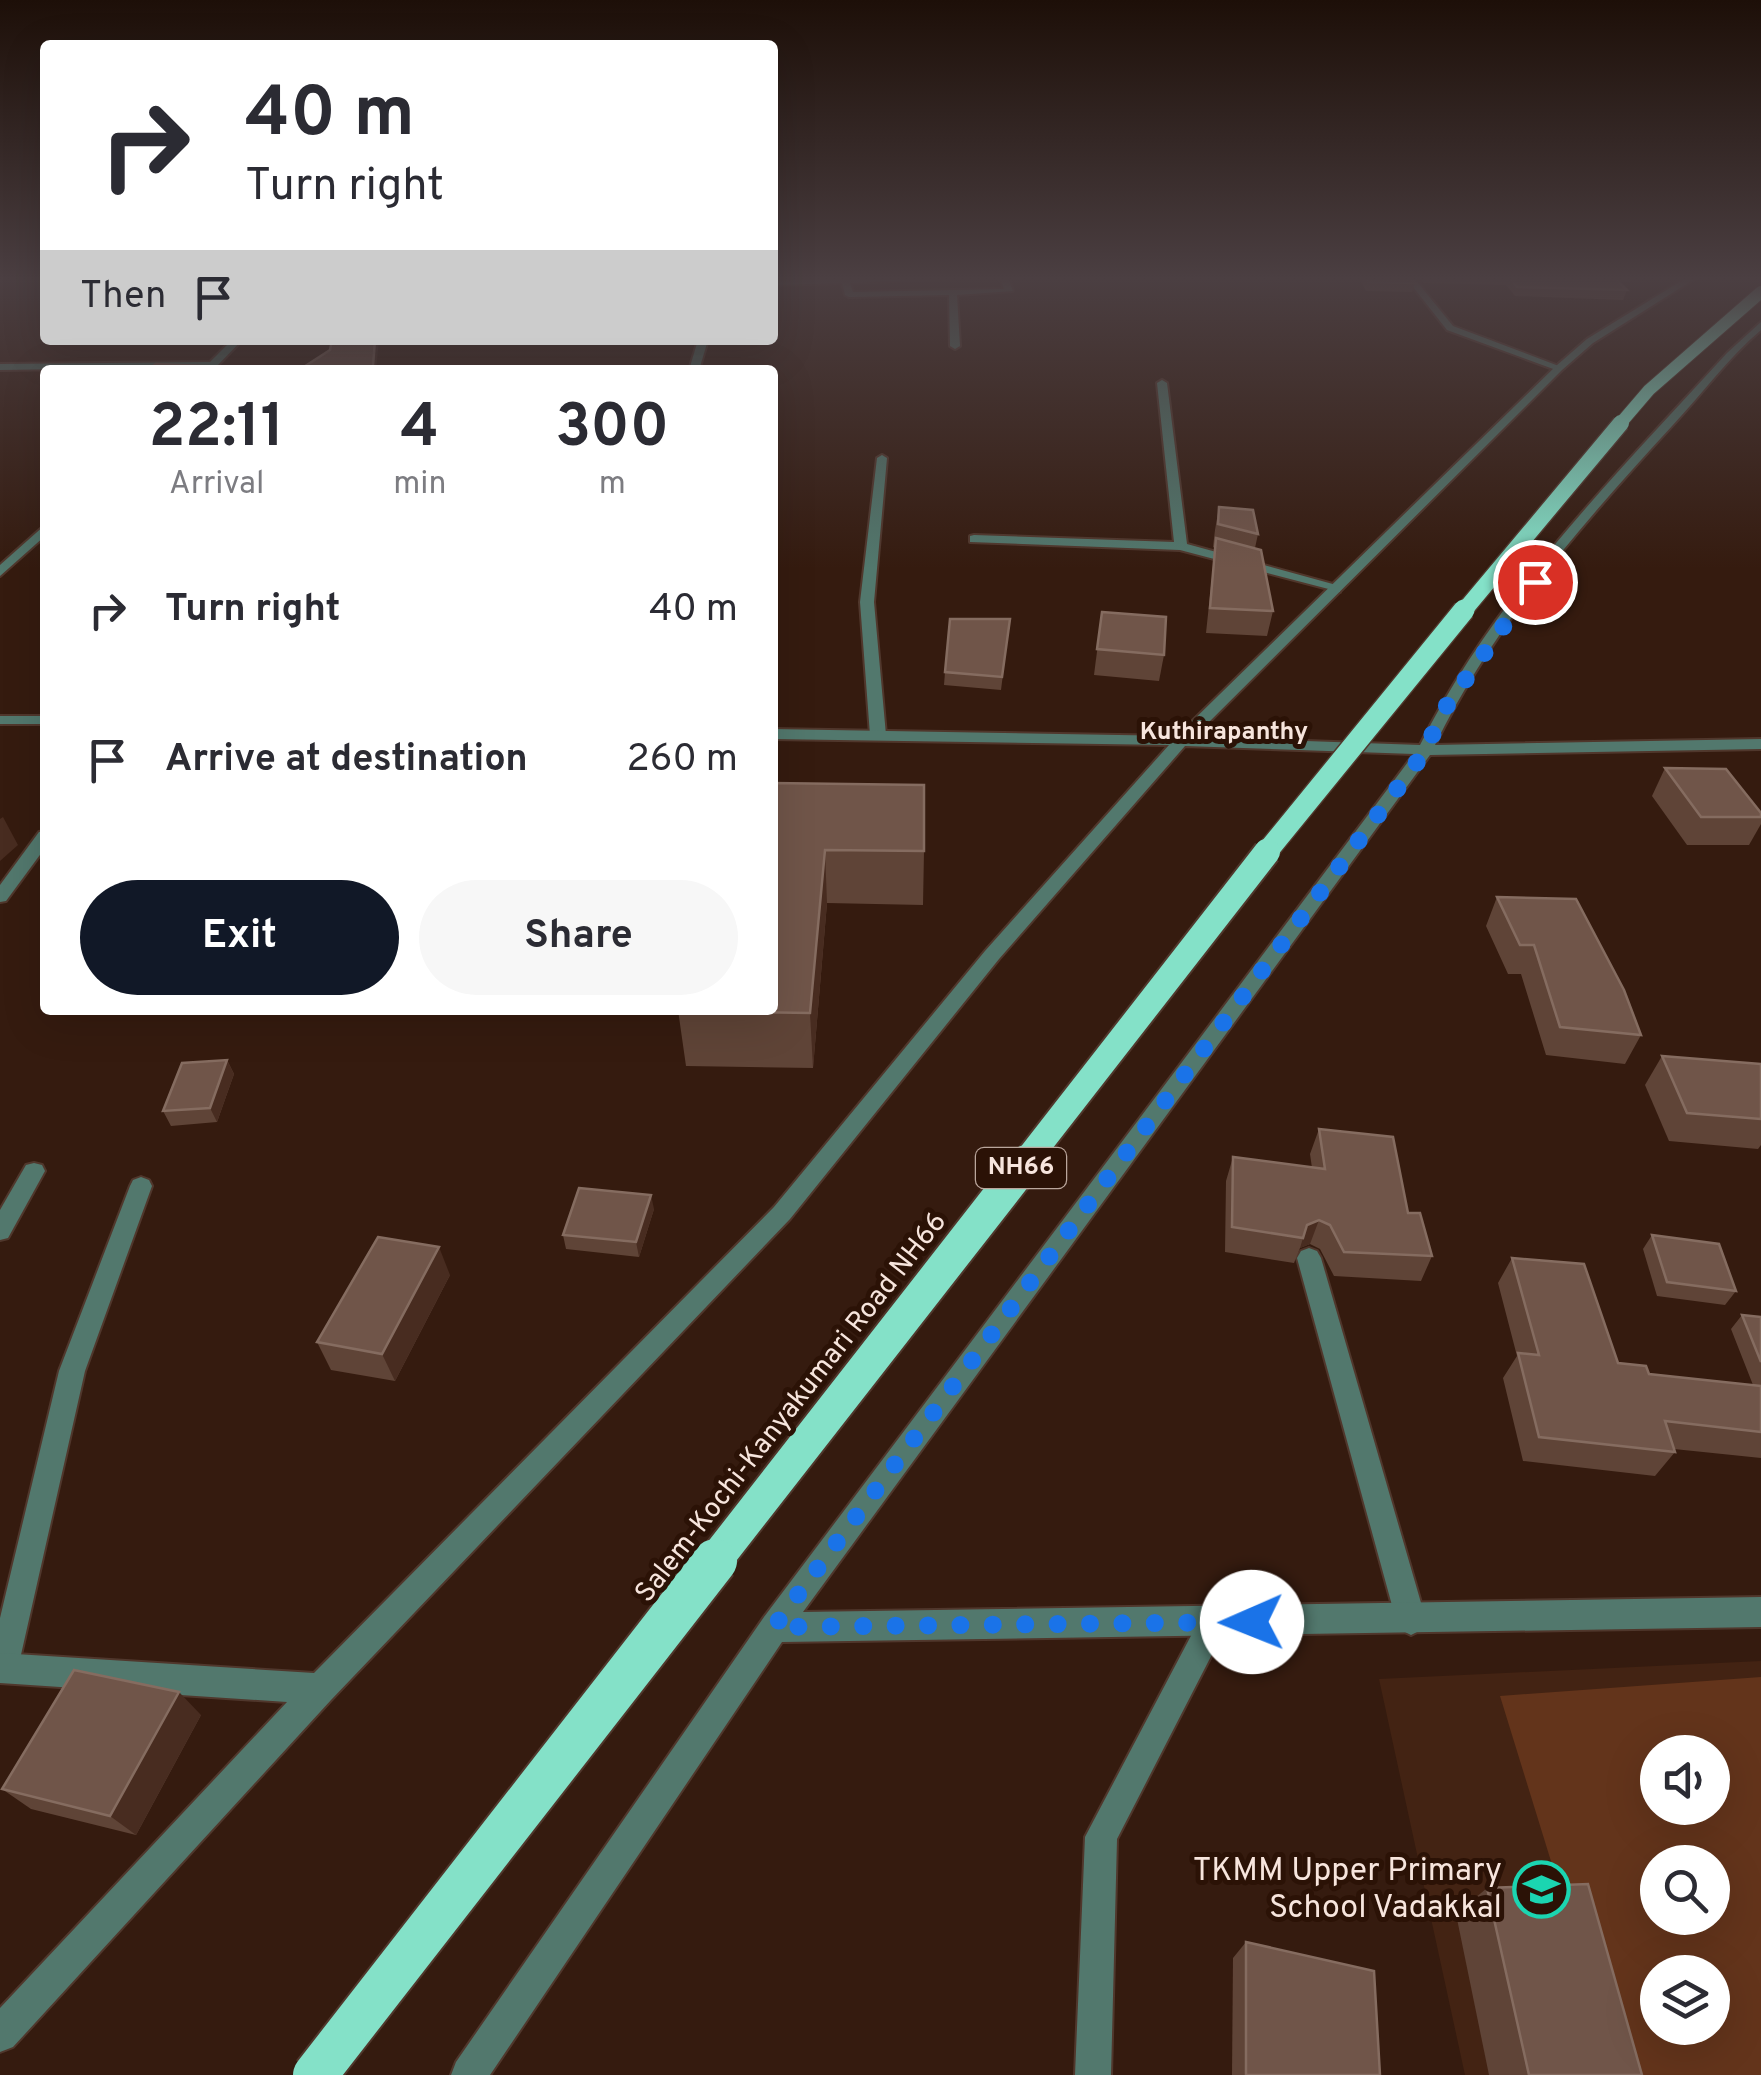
<!DOCTYPE html>
<html lang="en">
<head>
<meta charset="utf-8">
<style>
	body { margin:0; font-family:Overpass,sans-serif; background:#f7f7f7; color:#2b2b33; height:100vh; display:flex; flex-direction:column; font-size:38px; white-space:nowrap }
	* { box-sizing:border-box; margin:0 }
	p { font-size:32px; color:#7c7c81 }
	.icon { flex:none; width:55px; height:55px; fill:none; stroke:currentColor; stroke-width:2; stroke-linecap:round; stroke-linejoin:round }
	.map { position:relative; flex:1; overflow:hidden }
	.side { position:absolute; left:40px; top:365px; width:738px; height:650px; display:flex; flex-direction:column; background:#fff; border-radius:10px; box-shadow:0 10px 40px #0002 }
	.side>* { flex:none }
	.hud { position:absolute; left:40px; top:40px; width:738px; height:305px; border-radius:10px; box-shadow:0 10px 40px #0002; background:#fff; color:#2b2b33; overflow:hidden }
	.buttons { position:absolute; left:1640px; top:1735px; display:grid; gap:20px }
	.buttons a { display:grid; place-items:center; width:90px; height:90px; border-radius:50%; background:#fff; box-shadow:0 10px 40px #0002; font-size:50px }
	.pin { position:absolute; display:grid; place-items:center; width:85px; height:85px; color:#fff; margin:-42px; border:5px solid #fff; border-radius:50%; box-shadow:0 2px 10px #0007 }
	.me { position:absolute; width:110px; margin:-55px; rotate:269deg; stroke-linejoin:round; filter:drop-shadow(0 0 8px #0008) }
	.turn { display:flex; align-items:center; gap:35px; height:210px; padding:0 40px; font-size:45px }
	.turn .icon { width:130px; height:130px; stroke-width:2.5 }
	.turn b { display:block; font-size:70px; line-height:85px }
	.then { display:flex; align-items:center; height:95px; padding:0 40px; background:#0003; gap:20px; font-size:38px }
	.eta { display:flex; justify-content:space-evenly; align-items:center; height:170px; text-align:center }
	.eta b { font-size:60px; font-weight:700; line-height:70px }
	.primary-button { display:flex; gap:20px; margin-top:auto; padding:20px 40px }
	.primary-button a { flex:1; height:115px; border-radius:60px; background:#111827; color:#fff; font-size:40px; font-weight:700; line-height:115px; text-align:center }
	.primary-button a+a { background:#f7f7f7; color:#2b2b33 }
	ul { padding:0; list-style:none }
	li { display:flex; align-items:center; gap:30px; height:150px; padding:0 40px }
	li div { flex:1 }
	li b { display:block; font-size:38px }
	li em { font-style:normal }
	.map>svg:first-child { display:block }
	.built { fill:#432313; fill-rule:evenodd }
	.green { fill:#63341b; fill-rule:evenodd }
	.lines { fill:none; stroke-linecap:round; stroke-linejoin:round }
	.minor-casing { stroke:#50372c; stroke-width:4 }
	.tertiary-casing { stroke:#50372c; stroke-width:4 }
	.minor { fill:#52786d; fill-rule:evenodd }
	.tertiary { fill:#52786d; fill-rule:evenodd }
	.trunk-bridge-far5-casing { stroke:#50372c; stroke-width:14; stroke-linecap:butt }
	.trunk-bridge-far4-casing { stroke:#50372c; stroke-width:19; stroke-linecap:butt }
	.trunk-bridge-far3-casing { stroke:#50372c; stroke-width:24; stroke-linecap:butt }
	.trunk-bridge-far2-casing { stroke:#50372c; stroke-width:30; stroke-linecap:butt }
	.trunk-bridge-far1-casing { stroke:#50372c; stroke-width:38; stroke-linecap:butt }
	.trunk-bridge-casing { stroke:#50372c; stroke-width:48; stroke-linecap:butt }
	.trunk-bridge-far5 { stroke:#84e1c8; stroke-width:12 }
	.trunk-bridge-far4 { stroke:#84e1c8; stroke-width:16 }
	.trunk-bridge-far3 { stroke:#84e1c8; stroke-width:21 }
	.trunk-bridge-far2 { stroke:#84e1c8; stroke-width:26 }
	.trunk-bridge-far1 { stroke:#84e1c8; stroke-width:34 }
	.trunk-bridge { stroke:#84e1c8; stroke-width:44 }
	.wall { fill:#5f4437 }
	.shaded-wall { fill:#482c20 }
	.building { fill:#705549; stroke:#856c60; stroke-width:2.5 }
	.route { stroke:#1a73e8; stroke-width:18; stroke-dasharray:0 32.4 }
	.labels { text-anchor:middle; dominant-baseline:central; stroke-width:10; stroke-linejoin:round; paint-order:stroke }
	.far-neighbourhood-label { font-size:25px; font-weight:bold; fill:#f7e5dd; stroke:#2b1206 }
	.shield { fill:#2b1206; stroke:#baa69c; stroke-width:2.5 }
	.shield-label { font-size:25px; font-weight:bold; fill:#f7e5dd }
	.street-label { font-size:28px; fill:#f7e5dd; stroke:#2b1206 }
	.near-poi-label { font-size:32px; fill:#f7e5dd; stroke:#2b1206; text-anchor:end }
</style>
</head>
<body>
<div class="map">
<svg width="1761" height="2075" viewBox="0 0 1761 2075">
	<rect width="100%" height="100%" fill="#351b0f"/>
	<!-- built -->
	<path class="built" d="M1761,1661V2075H1465L1379,1679ZM1658,1752H1712V1808H1658ZM1658,1862H1712V1918H1658ZM1658,1972H1712V2028H1658Z"/>
	<!-- green -->
	<path class="green" d="M1761,1677V2075H1617L1500,1696ZM1658,1752H1712V1808H1658ZM1658,1862H1712V1918H1658ZM1658,1972H1712V2028H1658Z"/>
	<g class="lines">
		<defs>
			<g id="minor">
				<polygon points="863,278 957,278 850,283 853,292 1004,289 1000,278 1008,278 1013,291 957,295 960,346 955,349 950,346 949,295 849,297 845,295 842,283 772,285 772,281"/>
				<polygon points="1406,278 1414,278 1453,326 1564,368 1556,370 1447,330"/>
				<polygon points="232,340 242,340 217,366 217,370 207,370 205,367 0,370 0,364 210,362"/>
				<polygon points="698,340 708,340 699,370 689,370"/>
				<polygon points="1162,380 1167,383 1187,544 1340,586 1340,592 1180,550 970,542 970,536 974,535 1174,542 1157,383"/>
				<polygon points="882,455 887,458 874,602 886,735 878,740 870,735 860,602 877,458"/>
				<polygon points="45,525 45,536 0,576 0,565"/>
				<polygon points="45,831 45,848 6,901 0,902 0,885 39,832"/>
				<polygon points="34,1163 42,1165 45,1171 8,1238 0,1240 0,1210 26,1165"/>
				<polygon points="141,1177 149,1180 152,1186 85,1371 18,1668 14,1679 3,1683 0,1682 0,1618 59,1371 130,1186 133,1180"/>
				<polygon points="1309,1248 1317,1251 1321,1258 1426,1620 1421,1630 1411,1635 1401,1630 1396,1620 1297,1258 1301,1251"/>
				<polygon points="1213,1608 1223,1613 1228,1623 1223,1633 1117,1839 1111,2075 1075,2075 1085,1837 1203,1613"/>
			</g>
			<g id="tertiary">
				<path d="M1686,278H1696L1593,343L1562,370L1194,737L1420,745C1495,595 1615,476 1727,353L1761,322V330C1728,358 1702,394 1672,426C1582,524 1494,624 1435,745L1761,739V749L1430,755L803,1612L1761,1597V1627L782,1642L490,2075H451L456,2062L764,1617L1414,754L1185,746L999,959L790,1219L331,1700L13,2047L0,2052V2008L287,1702L0,1683V1653L314,1673L774,1207L985,951L1169,745L772,739V729L1177,736L1556,366L1587,339Z"/>
				<rect x="0" y="716" width="45" height="8"/>
			</g>
		</defs>
		<!-- minor casing -->
		<use href="#minor" class="minor-casing"/>
		<!-- tertiary casing -->
		<use href="#tertiary" class="tertiary-casing"/>
		<!-- minor -->
		<use href="#minor" class="minor"/>
		<!-- tertiary -->
		<use href="#tertiary" class="tertiary"/>
		<defs>
			<polyline id="trunk-bridge-far5" points="1619,425 1649,390 1761,292"/>
			<polyline id="trunk-bridge-far4" points="1462,613 1621,423"/>
			<polyline id="trunk-bridge-far3" points="1265,854 1464,610"/>
			<polyline id="trunk-bridge-far2" points="1024,1164 1267,852"/>
			<polyline id="trunk-bridge-far1" points="713,1563 1026,1162"/>
			<polyline id="trunk-bridge" points="315,2075 715,1561"/>
		</defs>
		<!-- trunk-bridge-far5 casing -->
		<use href="#trunk-bridge-far5" class="trunk-bridge-far5-casing"/>
		<!-- trunk-bridge-far4 casing -->
		<use href="#trunk-bridge-far4" class="trunk-bridge-far4-casing"/>
		<!-- trunk-bridge-far3 casing -->
		<use href="#trunk-bridge-far3" class="trunk-bridge-far3-casing"/>
		<!-- trunk-bridge-far2 casing -->
		<use href="#trunk-bridge-far2" class="trunk-bridge-far2-casing"/>
		<!-- trunk-bridge-far1 casing -->
		<use href="#trunk-bridge-far1" class="trunk-bridge-far1-casing"/>
		<!-- trunk-bridge casing -->
		<use href="#trunk-bridge" class="trunk-bridge-casing"/>
		<!-- trunk-bridge-far5 -->
		<use href="#trunk-bridge-far5" class="trunk-bridge-far5"/>
		<!-- trunk-bridge-far4 -->
		<use href="#trunk-bridge-far4" class="trunk-bridge-far4"/>
		<!-- trunk-bridge-far3 -->
		<use href="#trunk-bridge-far3" class="trunk-bridge-far3"/>
		<!-- trunk-bridge-far2 -->
		<use href="#trunk-bridge-far2" class="trunk-bridge-far2"/>
		<!-- trunk-bridge-far1 -->
		<use href="#trunk-bridge-far1" class="trunk-bridge-far1"/>
		<!-- trunk-bridge -->
		<use href="#trunk-bridge" class="trunk-bridge"/>
	</g>
	<!-- wall -->
	<g class="wall">
		<polygon points="1359,278 1411,278 1415,283 1412,292 1366,291"/>
		<polygon points="1419,278 1632,278 1630,282 1619,282 1627,290 1623,300 1515,296 1506,285 1423,283"/>
		<polygon points="1219,507 1258,534 1255,548 1273,611 1267,636 1206,633 1215,548 1213,547 1215,530"/>
		<polygon points="1102,612 1164,655 1159,681 1094,675"/>
		<polygon points="1010,619 1001,690 944,685 945,672"/>
		<polygon points="1665,768 1761,813 1761,824 1749,845 1687,845 1652,796"/>
		<polygon points="772,783 924,851 923,905 827,903 813,1068 686,1066 678,1010"/>
		<polygon points="1497,897 1641,1035 1625,1064 1546,1055 1521,974 1508,974 1486,926"/>
		<polygon points="1662,1056 1761,1064 1761,1145 1758,1149 1669,1141 1645,1085"/>
		<polygon points="227,1060 234,1074 217,1122 171,1126 163,1111"/>
		<polygon points="1319,1129 1408,1213 1432,1256 1421,1281 1334,1276 1320,1249 1310,1244 1300,1248 1294,1263 1225,1252 1226,1181 1233,1157 1312,1168 1310,1154"/>
		<polygon points="654,1209 639,1257 566,1249 563,1235"/>
		<polygon points="1652,1235 1736,1291 1725,1305 1657,1296 1643,1249"/>
		<polygon points="1512,1258 1618,1363 1649,1374 1753,1385 1731,1329 1742,1315 1761,1317 1761,1458 1674,1449 1675,1452 1655,1476 1523,1461 1503,1378 1517,1356 1498,1283"/>
		<polygon points="450,1275 395,1381 331,1370 317,1342"/>
		<polygon points="201,1715 136,1835 31,1809 2,1789"/>
		<polygon points="1487,1888 1642,2075 1489,2075 1456,1914"/>
		<polygon points="1246,1942 1380,2075 1232,2075 1233,1958"/>
	</g>
	<!-- shaded-wall -->
	<g class="shaded-wall">
		<polygon points="375,340 379,340 376,370 373,366"/>
		<polygon points="3,817 18,845 0,861 0,819"/>
		<polygon points="825,850 827,903 813,1068 810,1013"/>
		<polygon points="227,1060 234,1074 217,1122 210,1108"/>
		<polygon points="651,1195 654,1209 639,1257 636,1242"/>
		<polygon points="1319,1220 1310,1244 1300,1248 1307,1225"/>
		<polygon points="439,1247 450,1275 395,1381 382,1354"/>
		<polygon points="179,1692 201,1715 136,1835 110,1816"/>
	</g>
	<!-- building -->
	<g class="building">
		<polygon points="1366,278 1411,278 1415,283 1368,282"/>
		<polygon points="1510,278 1615,278 1627,290 1517,287"/>
		<polygon points="332,340 375,340 373,366 437,370 147,370 156,364 299,370 330,350"/>
		<polygon points="1219,507 1253,510 1258,534 1218,524"/>
		<polygon points="1216,538 1261,550 1273,611 1210,608"/>
		<polygon points="1102,612 1166,617 1164,655 1097,649"/>
		<polygon points="950,619 1010,619 1002,677 945,672"/>
		<polygon points="1665,768 1726,769 1761,813 1761,817 1701,817"/>
		<polygon points="772,783 924,785 924,851 825,850 810,1013 678,1011 772,1010"/>
		<polygon points="1497,897 1576,899 1624,990 1641,1035 1560,1027 1534,945 1520,945"/>
		<polygon points="1662,1056 1761,1064 1761,1119 1687,1113"/>
		<polygon points="227,1060 210,1108 163,1111 182,1063"/>
		<polygon points="1319,1129 1393,1137 1408,1213 1420,1213 1432,1256 1344,1252 1330,1225 1319,1220 1307,1225 1303,1238 1232,1227 1233,1157 1325,1169"/>
		<polygon points="579,1188 651,1195 636,1242 563,1235"/>
		<polygon points="1652,1235 1719,1244 1736,1291 1667,1282"/>
		<polygon points="378,1237 439,1247 382,1354 317,1342"/>
		<polygon points="1512,1258 1584,1264 1618,1363 1646,1366 1649,1374 1761,1386 1761,1432 1665,1421 1675,1452 1539,1437 1518,1353 1539,1355"/>
		<polygon points="1742,1315 1761,1317 1761,1362"/>
		<polygon points="74,1670 179,1692 110,1816 2,1789"/>
		<polygon points="1588,1884 1642,2075 1529,2075 1487,1888"/>
		<polygon points="1246,1942 1374,1971 1380,2075 1246,2075"/>
	</g>
	<!-- sky -->
	<linearGradient id="sky" x2="0" y2="1"><stop stop-color="#1d0f08"/><stop offset="0.49" stop-color="#4b3f42"/><stop offset="1" stop-color="#4b3f42" stop-opacity="0"/></linearGradient>
	<rect width="1761" height="569" fill="url(#sky)"/>
	<g class="lines">
		<!-- route -->
		<polyline class="route" points="1252,1622 774,1627 1426,750 1441,714 1535,582"/>
	</g>
	<!-- icons -->
	<defs>
		<symbol id="school-ring" viewBox="-11 -11 22 22"><circle r="9.5" fill="#2b1206" stroke="#1bd5b1" stroke-width="1.5"/><path d="M0-5L7-2L0 1L-7-2ZM-4 1L0 2.5L4 1V4Q0 6-4 4Z" fill="#1bd5b1"/></symbol>
	</defs>
	<g fill-rule="evenodd">
		<use href="#school-ring" x="1510" y="1858" width="63" height="63"/>
	</g>
	<g class="labels">
		<!-- far-neighbourhood labels -->
		<g class="far-neighbourhood-label">
			<text x="1224" y="733">Kuthirapanthy</text>
		</g>
		<!-- shield labels -->
		<rect class="shield" x="976" y="1148" width="90" height="40" rx="8"/>
		<g class="shield-label">
			<text x="1021" y="1168">NH66</text>
		</g>
		<!-- street labels -->
		<g class="street-label">
			<text transform="translate(792 1408) rotate(-52)">Salem-Kochi-Kanyakumari Road NH66</text>
		</g>
		<!-- near-poi labels -->
		<g class="near-poi-label">
			<text x="1502" y="1872">TKMM Upper Primary<tspan x="1502" dy="37">School Vadakkal</tspan></text>
		</g>
	</g>
</svg>
<div class="buttons">
<a><svg class="icon" aria-label="sound" viewBox="0 0 24 24"><path d="M4 9h4l5-4v14l-5-4H4zM17 9q2 3 0 6"/></svg></a>
<a><svg class="icon" aria-label="search" viewBox="0 0 24 24"><circle cx="10" cy="10" r="6"/><path d="M15 15l6 6"/></svg></a>
<a><svg class="icon" aria-label="layers" viewBox="0 0 24 24"><path d="M12 4l9 5-9 5-9-5zM3 14l9 5 9-5"/></svg></a>
</div>
<div class="pin" style="left:1535px;top:582px;background:#d93025"><svg class="icon" aria-label="arrive" viewBox="0 0 24 24"><path d="M6 21V4h12l-3 4 3 4H6"/></svg></div>
<svg class="me" style="left:1252px;top:1622px" viewBox="-20 -20 40 40"><circle r="19" fill="#fff"/><path d="M0-13L10 11 0 6-10 11z" fill="#1a73e8"/></svg>
<div class="hud">
<div class="turn"><svg class="icon" aria-label="right" viewBox="0 0 24 24"><path d="M7 20v-9h11M14 6l5 5-5 5"/></svg><div><b>40 m</b>Turn right</div></div>
<div class="then">Then<svg class="icon" aria-label="arrive" viewBox="0 0 24 24"><path d="M6 21V4h12l-3 4 3 4H6"/></svg></div>
</div>
<section class="side">
<div class="eta">
<div><b>22:11</b><p>Arrival</p></div>
<div><b>4</b><p>min</p></div>
<div><b>300</b><p>m</p></div>
</div>
<ul>
<li><svg class="icon" aria-label="right" viewBox="0 0 24 24"><path d="M7 20v-9h11M14 6l5 5-5 5"/></svg><div><b>Turn right</b></div><em>40 m</em></li>
<li><svg class="icon" aria-label="arrive" viewBox="0 0 24 24"><path d="M6 21V4h12l-3 4 3 4H6"/></svg><div><b>Arrive at destination</b></div><em>260 m</em></li>
</ul>
<div class="primary-button"><a>Exit</a><a>Share</a></div>
</section>
</div>
</body>
</html>
